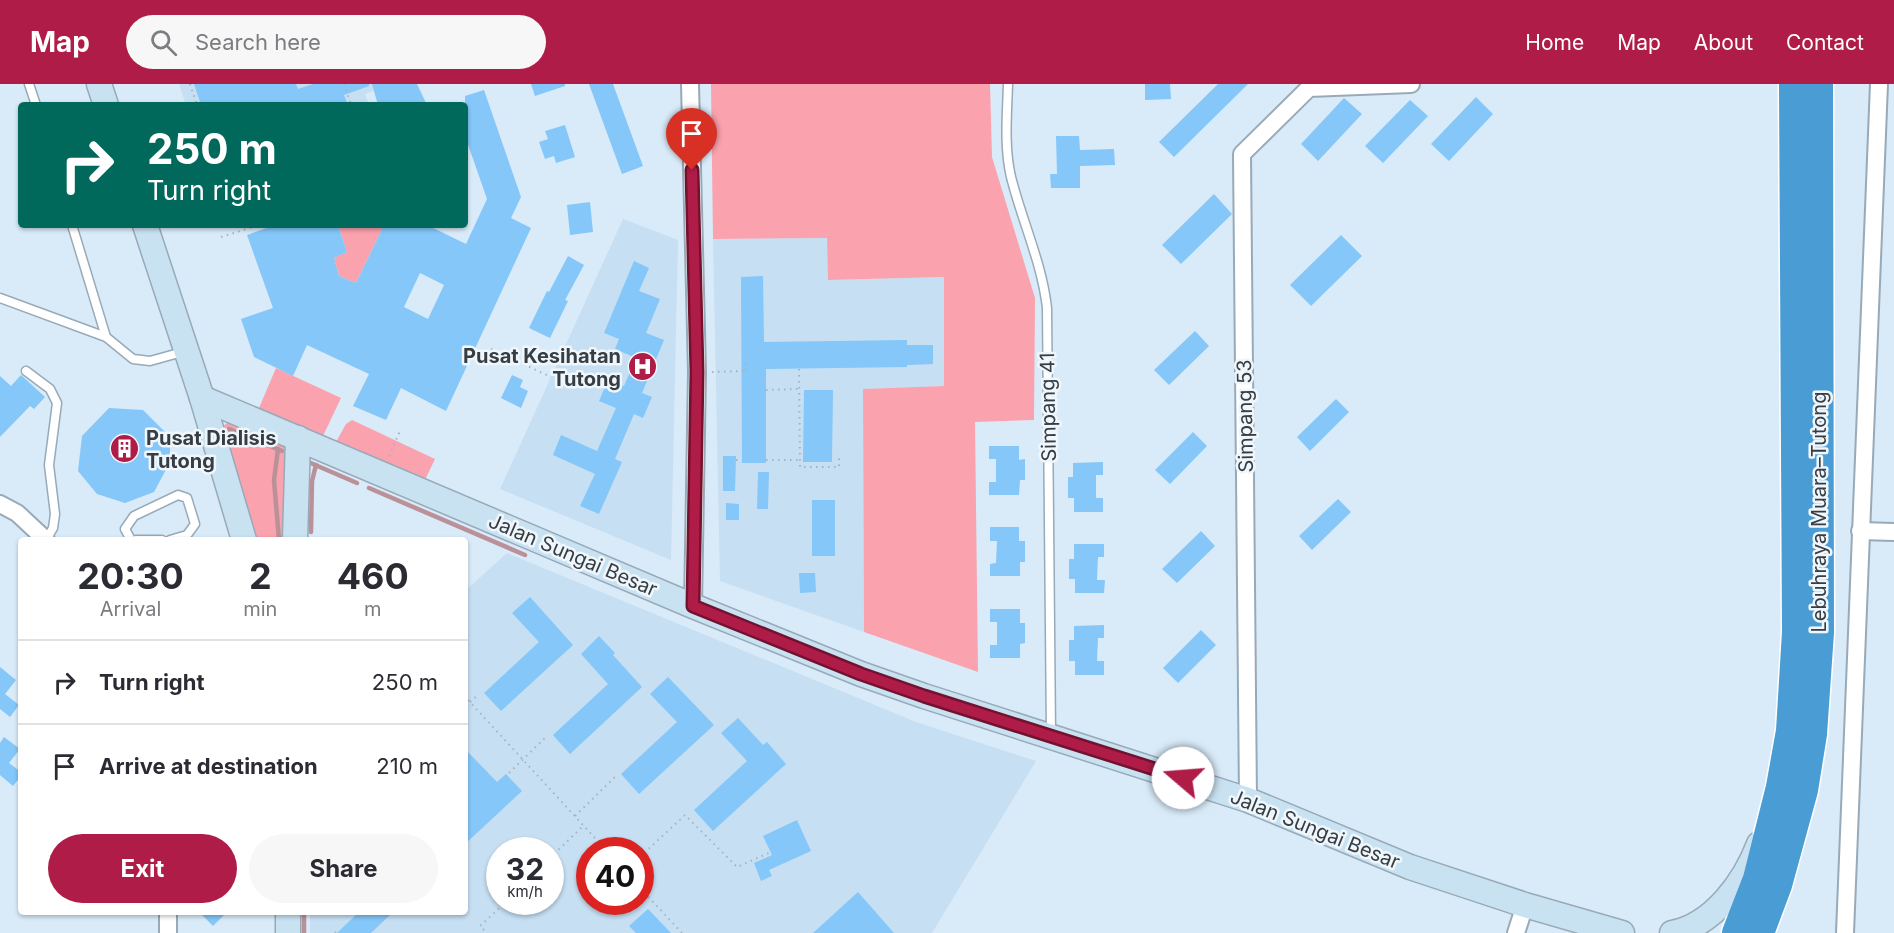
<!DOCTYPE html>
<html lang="en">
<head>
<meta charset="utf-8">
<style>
	body { margin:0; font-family:Inter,sans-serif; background:#f7f7f7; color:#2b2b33; height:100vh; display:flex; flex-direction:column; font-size:22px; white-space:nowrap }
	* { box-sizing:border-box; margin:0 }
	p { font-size:20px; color:#7c7c81 }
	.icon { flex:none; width:33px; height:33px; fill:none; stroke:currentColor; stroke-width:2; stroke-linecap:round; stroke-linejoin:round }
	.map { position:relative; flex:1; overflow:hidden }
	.sheet { position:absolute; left:18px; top:453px; width:450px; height:378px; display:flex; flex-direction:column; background:#fff; border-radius:6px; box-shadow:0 2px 4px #0004 }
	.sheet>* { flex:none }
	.top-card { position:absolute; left:18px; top:18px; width:450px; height:126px; border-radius:6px; box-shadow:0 2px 4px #0004; background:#00695c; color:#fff; overflow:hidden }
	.speed { position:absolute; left:486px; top:753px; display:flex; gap:12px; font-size:30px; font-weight:700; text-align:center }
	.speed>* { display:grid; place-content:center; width:78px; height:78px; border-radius:50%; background:#fff; box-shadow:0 2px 4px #0004; line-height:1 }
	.speed small { font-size:15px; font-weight:400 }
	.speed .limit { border:9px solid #d22; background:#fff; color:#111 }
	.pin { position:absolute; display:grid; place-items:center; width:51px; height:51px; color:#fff; margin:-62px -26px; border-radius:50% 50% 50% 0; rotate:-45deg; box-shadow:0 0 6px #0007 }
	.pin .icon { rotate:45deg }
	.me { position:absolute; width:66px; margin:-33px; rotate:288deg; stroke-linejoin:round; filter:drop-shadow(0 0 4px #0008) }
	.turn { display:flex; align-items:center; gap:21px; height:126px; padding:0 30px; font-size:27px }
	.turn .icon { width:78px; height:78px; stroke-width:2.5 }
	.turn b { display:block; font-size:42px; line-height:51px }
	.eta { display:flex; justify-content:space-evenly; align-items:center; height:102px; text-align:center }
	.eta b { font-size:36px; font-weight:700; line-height:42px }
	.primary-button { display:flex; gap:12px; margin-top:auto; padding:12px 30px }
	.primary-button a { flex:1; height:69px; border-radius:36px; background:#af1c48; color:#fff; font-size:24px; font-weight:700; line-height:69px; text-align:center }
	.primary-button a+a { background:#f7f7f7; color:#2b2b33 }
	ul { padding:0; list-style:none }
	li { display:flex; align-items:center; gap:18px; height:84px; padding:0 30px; border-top:2px solid #e1e1e2 }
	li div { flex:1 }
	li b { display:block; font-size:22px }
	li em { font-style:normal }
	header { display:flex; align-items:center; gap:36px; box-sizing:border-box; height:84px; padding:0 30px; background:#af1c48; color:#fff }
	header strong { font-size:28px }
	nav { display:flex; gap:33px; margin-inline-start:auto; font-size:21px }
	.search { width:420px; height:54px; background:#f7f7f7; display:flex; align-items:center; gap:15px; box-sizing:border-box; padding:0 21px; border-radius:33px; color:#7c7c81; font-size:22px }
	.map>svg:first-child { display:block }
	.built { fill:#c6dff3; fill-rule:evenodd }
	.green { fill:#faa2ae }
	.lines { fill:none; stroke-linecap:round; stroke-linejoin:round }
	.stream { stroke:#ba9198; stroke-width:4.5 }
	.building { fill:#84c7f8; fill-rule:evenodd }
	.lane-casing { stroke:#98a9b7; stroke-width:11 }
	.street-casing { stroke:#98a9b7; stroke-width:20 }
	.secondary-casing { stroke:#98a9b7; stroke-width:27 }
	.highway-casing { stroke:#fff; stroke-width:33 }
	.path { stroke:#a5b3be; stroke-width:2; stroke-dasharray:1.5 4.5; stroke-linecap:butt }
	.lane { stroke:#fff; stroke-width:8 }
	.street { stroke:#fff; stroke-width:16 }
	.secondary { stroke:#c8e2f2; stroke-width:24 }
	.highway { stroke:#499dd4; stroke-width:30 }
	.route-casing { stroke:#72122f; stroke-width:15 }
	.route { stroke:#af1c48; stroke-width:10 }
	.labels { text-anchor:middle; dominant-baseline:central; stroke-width:5; stroke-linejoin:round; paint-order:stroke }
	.poi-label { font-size:20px; font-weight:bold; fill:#363d43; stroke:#eff7fc; text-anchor:end }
	.street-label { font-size:20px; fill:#363d43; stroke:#eff7fc }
</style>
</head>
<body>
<header>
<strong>Map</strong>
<div class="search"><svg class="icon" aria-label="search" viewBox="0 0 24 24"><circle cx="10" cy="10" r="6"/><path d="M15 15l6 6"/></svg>Search here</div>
<nav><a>Home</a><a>Map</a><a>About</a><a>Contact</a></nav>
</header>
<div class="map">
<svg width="1894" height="849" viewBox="0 0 1894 849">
	<rect width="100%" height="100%" fill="#d9ebf9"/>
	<!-- built -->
	<g class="built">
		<polygon points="179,0 391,0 365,10 369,21 186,21"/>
		<polygon points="623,135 678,156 671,476 500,405"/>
		<polygon points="827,154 828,196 944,193 945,302 863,305 864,548 720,497 713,155"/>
		<path d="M507,469L916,638L1036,677L932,849H310V828H465V507ZM500,766H550V818H500ZM590,766H640V818H590Z"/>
	</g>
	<!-- green -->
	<g class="green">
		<polygon points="711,0 990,0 992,73 1035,214 1034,336 975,338 978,588 864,548 863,305 944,302 944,193 828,196 827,154 713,155"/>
		<polygon points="338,141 384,141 356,199 339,192 334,174 347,168"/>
		<polygon points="276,284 341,314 323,352 259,324"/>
		<polygon points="352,336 435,375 425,396 336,358 346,340"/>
		<polygon points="227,339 242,339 284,359 285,456 256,456 222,343"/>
	</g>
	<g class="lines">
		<!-- stream -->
		<g class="stream">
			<polyline points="229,345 282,367"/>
			<polyline points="278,365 274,396 279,456"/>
			<polyline points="306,377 357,399"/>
			<polyline points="369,404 525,471"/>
			<polyline points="311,448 312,397 316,381"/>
			<polyline points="304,849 304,828"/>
		</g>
	</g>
	<!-- building -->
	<g class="building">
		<polygon points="194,0 296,0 298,5 313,0 369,0 369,2 344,11 348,21 201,21"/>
		<polygon points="372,0 417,0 427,21 378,21"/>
		<polygon points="531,0 565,0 565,2 535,12"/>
		<polygon points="589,0 613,0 643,82 622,90"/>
		<polygon points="1145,0 1170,0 1171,15 1145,16"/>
		<polygon points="1218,0 1248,0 1174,73 1159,58"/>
		<path d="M484,6L521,113L511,134L531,144L446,327L401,304L386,336L353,322L369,290L307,261L293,292L254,273L241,235L273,224L247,151L275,141H338L347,168L334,174L339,192L356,199L384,141H427L466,160L487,115L465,52V12ZM420,189L444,201L428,235L404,223Z"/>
		<polygon points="1476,13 1493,30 1449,77 1431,60"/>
		<polygon points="1344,14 1362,30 1318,77 1301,60"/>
		<polygon points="1410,16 1428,32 1383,79 1365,62"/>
		<polygon points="565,41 575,73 556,79 554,72 545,75 539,58 548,55 545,47"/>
		<polygon points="1056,52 1079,52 1080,66 1114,65 1115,81 1080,82 1080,104 1051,104 1050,90 1057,90"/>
		<polygon points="1214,110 1232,130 1181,180 1162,161"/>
		<polygon points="590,118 593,148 570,151 567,121"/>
		<polygon points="1341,151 1362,172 1311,222 1290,201"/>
		<polygon points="568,172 584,181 565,216 568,217 550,254 529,244 547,207 549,208"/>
		<polygon points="634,177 649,184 639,207 660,215 646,249 664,256 642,309 652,313 643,334 634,330 615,375 622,378 599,430 580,422 595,390 553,371 561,351 597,367 616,324 599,317 608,296 624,302 636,274 615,265 619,255 604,249"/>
		<polygon points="763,192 764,258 907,256 907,261 933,261 933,280 907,281 907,283 766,285 766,379 742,379 741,193"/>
		<polygon points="1195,247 1209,262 1169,301 1154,286"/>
		<polygon points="21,291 45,313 34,325 30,322 0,353 0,292 11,302"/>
		<polygon points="512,291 523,296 520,303 528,307 521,324 501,314"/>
		<polygon points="804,306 833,306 832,378 803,378"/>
		<polygon points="1336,315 1349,328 1310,367 1297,353"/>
		<polygon points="109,324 143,326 170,353 170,378 154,408 125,419 97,410 78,387 82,352"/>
		<polygon points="1193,348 1207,362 1170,400 1155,386"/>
		<polygon points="989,362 1019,362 1019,376 1025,375 1025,396 1020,396 1019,411 989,411 989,398 996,398 996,375 989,375"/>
		<polygon points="723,372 736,372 735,407 723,407"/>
		<polygon points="1103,378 1103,391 1096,391 1096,414 1103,414 1103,428 1074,428 1074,414 1068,414 1068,393 1073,393 1073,379"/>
		<polygon points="758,388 769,388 768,425 757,425"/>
		<polygon points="1338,415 1351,428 1312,466 1299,452"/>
		<rect x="812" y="416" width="23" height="56"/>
		<polygon points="726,419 739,420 739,436 726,436"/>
		<polygon points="990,443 1019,443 1019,457 1025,457 1025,478 1020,478 1020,492 990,492 990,480 996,479 997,457 990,457"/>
		<polygon points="1201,447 1215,462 1177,499 1162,485"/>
		<polygon points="1074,460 1104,460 1104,473 1098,473 1097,496 1105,496 1104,509 1075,509 1075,495 1069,495 1069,475 1074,475"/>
		<polygon points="799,489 815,489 816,508 800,509"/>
		<polygon points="530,513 573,561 501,627 484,609 539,558 512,529"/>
		<polygon points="990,525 1020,525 1020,539 1025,539 1025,559 1020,560 1020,574 990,574 990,561 997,561 997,538 990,538"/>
		<polygon points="1104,541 1104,554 1098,554 1097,577 1104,577 1104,591 1075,591 1075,577 1069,577 1069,556 1074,556 1074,542"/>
		<polygon points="1201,546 1216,561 1178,599 1163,584"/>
		<polygon points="599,552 615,569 613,571 642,603 570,670 553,651 608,600 581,570"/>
		<polygon points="0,583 16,596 5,610 19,621 10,633 0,625"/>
		<polygon points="668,593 714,641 639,710 621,690 677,638 650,610"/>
		<polygon points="738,634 763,661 767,658 786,680 713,747 694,726 747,677 721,649"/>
		<polygon points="4,653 20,665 9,679 21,688 21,692 13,702 0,691 0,659"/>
		<polygon points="465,665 497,698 506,690 522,707 465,760"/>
		<polygon points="797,736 811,767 769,786 772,792 761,797 754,779 772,771 763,752"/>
		<polygon points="858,808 894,849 813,849"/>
		<polygon points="648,825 671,849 636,849 629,842"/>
		<polygon points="199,828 227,828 213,842"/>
		<polygon points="359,828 393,828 371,849 337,849"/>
	</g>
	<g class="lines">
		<defs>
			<g id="lane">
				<polyline points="29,0 36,21"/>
				<path d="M1008,0C1007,31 1004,63 1011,93C1022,137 1042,179 1047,224L1051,651"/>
				<polyline points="0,214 106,253 72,141"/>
				<polyline points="106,253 133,275 150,277 186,267"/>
				<polyline points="26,287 50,305 57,319 49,381 55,430 53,444 46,456"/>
				<polyline points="131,456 125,445 134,432 178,411 187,414 195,440 187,451 170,456"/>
				<polyline points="136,456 162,456"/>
			</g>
			<g id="street">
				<polyline points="690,0 697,288 693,522"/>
				<polyline points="0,420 17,429 46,456"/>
				<polyline points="1860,447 1894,448"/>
				<polyline points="1248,716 1242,70 1309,4 1411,0"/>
				<polyline points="168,849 168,828"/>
				<polyline points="1516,849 1525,821"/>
				<polyline points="1845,849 1879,0"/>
			</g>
			<g id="secondary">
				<polyline points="99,0 106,21"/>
				<polyline points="145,141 202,314 244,456"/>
				<polyline points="202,314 693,522 861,590 924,612 1248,716 1410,783 1525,821 1622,849"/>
				<polyline points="295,456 298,354"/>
				<polyline points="288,849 288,828"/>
				<path d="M1672,849C1714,841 1745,797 1759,760"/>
			</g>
			<g id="highway">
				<polyline points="1737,849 1758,795 1781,703 1791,647 1797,548 1794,0"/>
				<polyline points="1759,849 1777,801 1803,706 1812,650 1819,548 1818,0"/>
			</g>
		</defs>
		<!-- lane casing -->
		<use href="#lane" class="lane-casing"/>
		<!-- street casing -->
		<use href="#street" class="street-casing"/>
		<!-- secondary casing -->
		<use href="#secondary" class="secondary-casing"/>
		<!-- highway casing -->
		<use href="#highway" class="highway-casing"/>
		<!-- path -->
		<g class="path">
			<polyline points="190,0 197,21"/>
			<polyline points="344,0 351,21"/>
			<polyline points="221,153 259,141"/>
			<polyline points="491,265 551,293"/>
			<polyline points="473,268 487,275"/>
			<polyline points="746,279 746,290"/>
			<polyline points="799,285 800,383 839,383 839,374"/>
			<polyline points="712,288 746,287"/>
			<polyline points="766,306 799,305"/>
			<polyline points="389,372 400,347"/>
			<polyline points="736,376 742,376"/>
			<polyline points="766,376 799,376"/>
			<polyline points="468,616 606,766"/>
			<polyline points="470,618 477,612"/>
			<polyline points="509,689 547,652"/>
			<polyline points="575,732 617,691"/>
			<polyline points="640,773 685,731 737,783 771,768"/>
			<polyline points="550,774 583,742"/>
			<polyline points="640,804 682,849"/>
			<polyline points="484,846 480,842 506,818"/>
			<polyline points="335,849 337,847"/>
		</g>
		<!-- lane -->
		<use href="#lane" class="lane"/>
		<!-- street -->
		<use href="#street" class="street"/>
		<!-- secondary -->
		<use href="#secondary" class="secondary"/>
		<!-- highway -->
		<use href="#highway" class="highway"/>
	</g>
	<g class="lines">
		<defs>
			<polyline id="route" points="692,86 697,288 693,522 861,590 924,612 1183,694"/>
		</defs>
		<!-- route casing -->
		<use href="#route" class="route-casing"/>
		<!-- route -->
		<use href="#route" class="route"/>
	</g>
	<!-- icons -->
	<defs>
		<symbol id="hospital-disc" viewBox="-11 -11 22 22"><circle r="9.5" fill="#af1c48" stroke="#eff7fc"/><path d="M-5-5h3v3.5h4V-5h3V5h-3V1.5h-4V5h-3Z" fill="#fff"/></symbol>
		<symbol id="building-disc" viewBox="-11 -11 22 22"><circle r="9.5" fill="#af1c48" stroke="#eff7fc"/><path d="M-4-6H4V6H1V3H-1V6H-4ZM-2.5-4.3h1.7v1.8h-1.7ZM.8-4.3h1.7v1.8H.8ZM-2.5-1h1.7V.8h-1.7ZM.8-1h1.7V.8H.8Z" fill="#fff"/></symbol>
	</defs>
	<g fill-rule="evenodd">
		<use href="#hospital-disc" x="626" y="266" width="33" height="33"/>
		<use href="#building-disc" x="108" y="348" width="33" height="33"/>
	</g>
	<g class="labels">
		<!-- poi labels -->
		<g class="poi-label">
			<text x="621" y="272">Pusat Kesihatan<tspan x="621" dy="23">Tutong</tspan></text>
			<text x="146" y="354" text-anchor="start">Pusat Dialisis<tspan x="146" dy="23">Tutong</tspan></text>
		</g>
		<!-- street labels -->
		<g class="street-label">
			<text transform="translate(1048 323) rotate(-91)">Simpang 41</text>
			<text transform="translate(1245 332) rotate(-91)">Simpang 53</text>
			<text transform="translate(1819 428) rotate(-90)">Lebuhraya Muara–Tutong</text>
			<text transform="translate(573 471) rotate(23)">Jalan Sungai Besar</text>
			<text transform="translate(1315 745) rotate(22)">Jalan Sungai Besar</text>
		</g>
	</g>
</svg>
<div class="speed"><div>32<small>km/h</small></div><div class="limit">40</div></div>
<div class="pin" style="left:692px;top:86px;background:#d93025"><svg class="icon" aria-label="arrive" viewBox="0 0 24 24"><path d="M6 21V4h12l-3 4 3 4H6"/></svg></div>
<svg class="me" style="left:1183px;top:694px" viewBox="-20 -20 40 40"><circle r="19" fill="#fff"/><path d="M0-13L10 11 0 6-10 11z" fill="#af1c48"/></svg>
<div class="top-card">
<div class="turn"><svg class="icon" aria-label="right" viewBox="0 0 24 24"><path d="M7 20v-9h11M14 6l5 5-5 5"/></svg><div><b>250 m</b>Turn right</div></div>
</div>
<section class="sheet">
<div class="eta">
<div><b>20:30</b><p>Arrival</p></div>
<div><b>2</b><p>min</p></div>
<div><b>460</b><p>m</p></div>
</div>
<ul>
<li><svg class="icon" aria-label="right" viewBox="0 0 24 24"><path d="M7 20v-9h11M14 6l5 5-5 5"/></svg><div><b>Turn right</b></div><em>250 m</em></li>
<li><svg class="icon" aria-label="arrive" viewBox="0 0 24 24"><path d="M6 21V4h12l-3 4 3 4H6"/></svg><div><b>Arrive at destination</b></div><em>210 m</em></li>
</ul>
<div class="primary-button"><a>Exit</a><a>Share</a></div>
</section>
</div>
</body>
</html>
